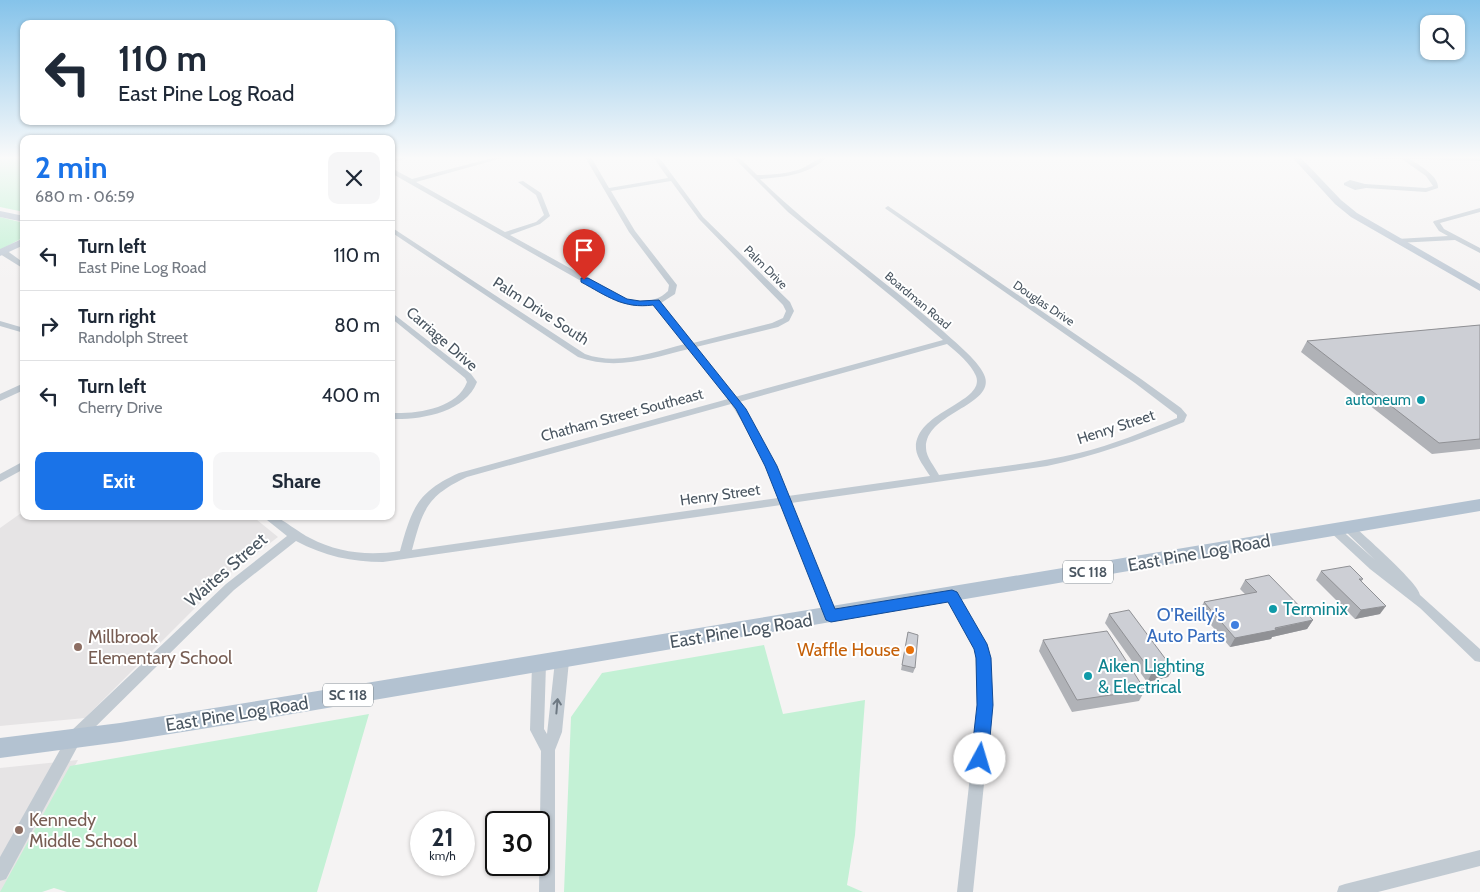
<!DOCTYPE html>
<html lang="en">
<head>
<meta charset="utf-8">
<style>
	body { margin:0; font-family:Cabin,sans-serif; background:#f6f6f7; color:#1f2937; height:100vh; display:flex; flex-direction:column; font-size:19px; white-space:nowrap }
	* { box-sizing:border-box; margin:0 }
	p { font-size:16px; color:#747a83 }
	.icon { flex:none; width:28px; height:28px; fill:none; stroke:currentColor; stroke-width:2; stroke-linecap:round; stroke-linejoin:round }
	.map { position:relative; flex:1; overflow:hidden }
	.sheet { position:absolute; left:20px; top:135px; width:375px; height:385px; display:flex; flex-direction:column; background:#fff; border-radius:10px; box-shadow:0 1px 4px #0004 }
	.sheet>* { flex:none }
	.hud { position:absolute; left:20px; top:20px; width:375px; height:105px; border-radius:10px; box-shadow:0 1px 4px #0004; background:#fff; color:#1f2937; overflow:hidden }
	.fabs { position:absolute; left:1420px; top:15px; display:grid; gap:10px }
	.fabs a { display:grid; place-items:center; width:45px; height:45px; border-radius:10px; background:#fff; box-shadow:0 1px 4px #0004; font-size:25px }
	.speed { position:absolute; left:410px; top:811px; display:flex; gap:10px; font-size:25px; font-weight:700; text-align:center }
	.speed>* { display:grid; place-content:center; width:65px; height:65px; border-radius:50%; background:#fff; box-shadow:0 1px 4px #0004; line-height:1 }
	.speed small { font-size:12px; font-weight:400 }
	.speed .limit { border:2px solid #111; border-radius:8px; background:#fff; color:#111 }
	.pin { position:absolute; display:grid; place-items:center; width:42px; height:42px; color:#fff; margin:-51px -21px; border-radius:50% 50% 50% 0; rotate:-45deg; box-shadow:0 0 5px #0007 }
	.pin .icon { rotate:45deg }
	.me { position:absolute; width:55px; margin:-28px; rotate:6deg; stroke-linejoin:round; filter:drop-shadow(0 0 4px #0008) }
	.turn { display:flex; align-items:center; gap:18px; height:105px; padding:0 15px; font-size:22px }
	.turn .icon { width:65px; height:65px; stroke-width:2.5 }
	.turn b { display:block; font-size:35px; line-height:42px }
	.round { display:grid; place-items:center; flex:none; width:52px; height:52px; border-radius:10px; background:#f6f6f7 }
	.summary { display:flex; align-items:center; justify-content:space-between; height:85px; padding:0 15px }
	h1 { font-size:30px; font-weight:700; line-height:38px; color:#1a73e8 }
	.button { display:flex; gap:10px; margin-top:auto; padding:10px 15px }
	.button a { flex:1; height:58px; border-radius:10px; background:#1a73e8; color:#fff; font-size:20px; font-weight:700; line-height:58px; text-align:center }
	.button a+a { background:#f6f6f7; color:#1f2937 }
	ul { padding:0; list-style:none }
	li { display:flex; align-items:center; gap:15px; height:70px; padding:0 15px; border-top:1px solid #e0e1e3 }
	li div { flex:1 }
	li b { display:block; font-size:19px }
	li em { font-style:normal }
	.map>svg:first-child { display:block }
	.education { fill:#e6e4e5 }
	.green { fill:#c3f1d5 }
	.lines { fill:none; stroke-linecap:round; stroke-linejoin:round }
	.street { fill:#c1cad2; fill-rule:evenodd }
	.secondary { fill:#c1cbd6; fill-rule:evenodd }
	.primary { fill:#b3c2d1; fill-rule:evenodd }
	.wall { fill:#b0b2b7 }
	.shaded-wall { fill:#909195 }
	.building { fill:#cdcfd5; stroke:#909195 }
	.oneway { stroke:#6e7983 }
	.route { fill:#1a73e8; stroke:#114b97 }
	.culture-dot { fill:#0f9aa8; stroke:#fff; stroke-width:2 }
	.shop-dot { fill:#3f7fe0; stroke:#fff; stroke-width:2 }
	.education-dot { fill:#8d6e63; stroke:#fff; stroke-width:2 }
	.food-dot { fill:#e8710a; stroke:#fff; stroke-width:2 }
	.labels { text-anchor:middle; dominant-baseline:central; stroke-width:4; stroke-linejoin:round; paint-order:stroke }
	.far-street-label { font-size:12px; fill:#4a5661; stroke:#fff }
	.shield { fill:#fff; stroke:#808990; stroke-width:1 }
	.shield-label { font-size:14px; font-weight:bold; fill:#4a5661 }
	.street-label { font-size:15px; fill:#4a5661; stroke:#fff }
	.culture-label { font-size:15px; fill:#0d838f; stroke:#fff; text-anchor:end }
	.near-street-label { font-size:18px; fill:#4a5661; stroke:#fff }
	.near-culture-label { font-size:18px; fill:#0d838f; stroke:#fff; text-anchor:start }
	.near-shop-label { font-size:18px; fill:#366cbe; stroke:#fff; text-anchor:end }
	.near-education-label { font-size:18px; fill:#785e54; stroke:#fff; text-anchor:start }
	.near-food-label { font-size:18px; fill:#c56008; stroke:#fff; text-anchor:end }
</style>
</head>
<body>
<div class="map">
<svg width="1480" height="892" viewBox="0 0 1480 892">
	<rect width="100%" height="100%" fill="#f5f3f3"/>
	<!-- education -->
	<g class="education">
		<polygon points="24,511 24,516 252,516 278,537 228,575 85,718 0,726 0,528"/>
		<polygon points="78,760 3,892 0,892 0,768"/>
	</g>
	<!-- green -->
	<g class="green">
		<polygon points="0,157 24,157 24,212 0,207"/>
		<polygon points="0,217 24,223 24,237 0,250"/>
		<polygon points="764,645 783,714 865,700 855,835 847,885 863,892 564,892 571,717 602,673"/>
		<polygon points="369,714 317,892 67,892 54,888 42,892 0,892 70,766"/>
	</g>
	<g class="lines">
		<!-- street -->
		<g class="street">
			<polygon points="401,157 411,157 391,163 391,159"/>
			<path d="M496,157H506L416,182L505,232L536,222L544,215L536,195L518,182L523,181L541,193L550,216L540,224L510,235L624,298C639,303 656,303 668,291L669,285L629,232L585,157H591L609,188L668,178L653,157H659L703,217L790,302L794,311L789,321L778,327L696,347L735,397L943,340L896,300L788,212L733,157H739L757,175C770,175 784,174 798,170C808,167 817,157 827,157C809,175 784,177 760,179C817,235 884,279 944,332C955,342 981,363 985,377C994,406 925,413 926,448C926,457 935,467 939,475C986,468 1033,464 1079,453C1113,445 1145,431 1177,418V415L1135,383L886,209L885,208L888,206L1141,379L1181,408L1187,415L1184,422C1139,440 1095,456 1047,466L791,503L837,616L835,620L831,621L827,620L825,616L781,505L383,562C352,562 324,556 296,541L234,590L80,742L6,879L0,881V857L70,732L226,584L287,536L262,516C265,516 270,516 273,516C280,517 301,534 310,538C338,553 369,556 400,551C412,508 417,492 459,473L728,399L689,349C652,358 616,371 578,357L391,232V227L585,354C618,366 653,352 685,344L654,305L634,306L618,302L391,173V168L412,179ZM671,181L699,219L783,305L786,311L783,318L772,323L693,343L661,303L675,294L677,285L635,231L611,191ZM947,344C957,352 971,364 976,376C986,403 914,411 916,449C917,458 925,468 930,476L788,496C775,463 759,432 739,402ZM731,404C751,434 765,465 778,498L412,550C423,509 427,496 467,477Z"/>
			<path d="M1371,157H1480V161L1410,159C1420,166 1439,176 1438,188L1426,192L1366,188L1355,190L1344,185V183L1350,180L1365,184L1426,188L1433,186L1426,176L1402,159H1374Z"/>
			<polygon points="1480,208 1480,212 1440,223 1444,229 1480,248 1480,253 1455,240 1397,243 1394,241 1397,239 1448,236 1439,231 1433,222 1434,221"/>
			<polygon points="0,250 6,250 24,263 24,269 0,254"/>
			<path d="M391,312L471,374L477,382C465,413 420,420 391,419V413C416,414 457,409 467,382L465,378L391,318Z"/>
			<polygon points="0,321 24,328 24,333 0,326"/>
			<polygon points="24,383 24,390 0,401 0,394"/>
			<polygon points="24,461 24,469 0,482 0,474"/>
			<path d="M1348,523L1352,524C1364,536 1419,583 1420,595L1480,649V662L1475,661L1420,608L1370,569L1328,530L1330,527H1338L1375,560L1344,530L1342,527L1344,524Z"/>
			<polygon points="952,590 956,592 989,648 992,705 973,892 957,892 978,705 975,648 946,595 948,592"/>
			<polygon points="562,655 567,657 569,661 562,732 555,750 555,892 539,892 541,751 530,730 532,664 534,660 539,658 544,660 546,664 544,729 547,734 555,661 557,657"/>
			<polygon points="1480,850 1480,866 1378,892 1337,892 1339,886 1345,884"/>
		</g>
		<!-- secondary -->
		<g class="secondary">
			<polygon points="1292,157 1300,157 1341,200 1357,213 1480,284 1480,291 1351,217 1335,204"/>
			<polygon points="0,211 24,216 24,222 0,217"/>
			<polygon points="24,238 24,245 0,256 0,249"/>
		</g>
		<!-- primary -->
		<polygon class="primary" points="1480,499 1480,511 239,723 120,742 0,758 0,738 120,723 239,704"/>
	</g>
	<!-- wall -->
	<g class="wall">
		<polygon points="1480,325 1480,449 1432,454 1301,352 1307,341"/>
		<polygon points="1321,571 1363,579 1361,582 1380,614 1355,619 1316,580"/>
		<polygon points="1245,580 1313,620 1307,629 1272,637 1271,639 1230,647 1199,611 1204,602 1245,594 1240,589"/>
		<polygon points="1109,614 1173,669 1168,677 1147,682 1105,623"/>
		<polygon points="908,632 915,668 913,673 901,670"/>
		<polygon points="1043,640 1145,690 1139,701 1072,712 1039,651"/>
	</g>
	<!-- shaded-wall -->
	<g class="shaded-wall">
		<polygon points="1386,606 1380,614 1355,619 1361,610"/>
		<polygon points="1313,620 1307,629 1272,637 1271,639 1230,647 1235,638"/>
		<polygon points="1173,669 1168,677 1147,682 1152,673"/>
	</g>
	<!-- building -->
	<g class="building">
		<polygon points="1480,325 1480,439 1439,443 1307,341"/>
		<polygon points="1350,566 1363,579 1359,579 1386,606 1361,610 1321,571"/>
		<polygon points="1269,575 1313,620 1275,628 1276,630 1235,638 1204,602 1257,592 1245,580"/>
		<polygon points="1129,610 1173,669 1152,673 1109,614"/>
		<polygon points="1107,631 1145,690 1077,700 1043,640"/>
		<polygon points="908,632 918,635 915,668 902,665"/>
	</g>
	<!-- one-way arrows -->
	<defs><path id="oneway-shaft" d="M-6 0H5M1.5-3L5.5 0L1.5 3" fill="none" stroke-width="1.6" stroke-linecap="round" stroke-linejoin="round" transform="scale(1.25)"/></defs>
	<use class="oneway" href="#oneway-shaft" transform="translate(557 706) rotate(-85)"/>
	<!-- sky -->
	<linearGradient id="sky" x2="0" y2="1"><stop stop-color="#85c3ea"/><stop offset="0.56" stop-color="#fafafa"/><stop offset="1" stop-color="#fafafa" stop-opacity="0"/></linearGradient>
	<rect width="1480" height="282" fill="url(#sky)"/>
	<!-- route -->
	<path class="route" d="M581,278H588L627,299L640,301L659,300L746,409L777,466L835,609L952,590L957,592L987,644L991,658L993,705L988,759L985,765L980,767L974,765L971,759L977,705L976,658L974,649L948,602L831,622L826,620L765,466L736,409L653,305C623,309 607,296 581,282Z"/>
	<!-- markers -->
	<g class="culture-dot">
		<circle cx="1421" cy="400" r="5"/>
		<circle cx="1273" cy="609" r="5"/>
		<circle cx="1088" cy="676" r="5"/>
	</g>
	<circle class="shop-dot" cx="1235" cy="625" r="5"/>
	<g class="education-dot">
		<circle cx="78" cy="647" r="5"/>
		<circle cx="19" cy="830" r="5"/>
	</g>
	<circle class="food-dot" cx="910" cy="650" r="5"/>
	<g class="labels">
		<!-- far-street labels -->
		<g class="far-street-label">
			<text transform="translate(766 267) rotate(45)">Palm Drive</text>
			<text transform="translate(918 300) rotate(40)">Boardman Road</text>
			<text transform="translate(1044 303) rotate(34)">Douglas Drive</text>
		</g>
		<!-- shield labels -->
		<g class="shield">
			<rect x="1063" y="560.5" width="50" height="23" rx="4"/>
			<rect x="323" y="683.5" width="50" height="23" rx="4"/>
		</g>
		<g class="shield-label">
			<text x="1088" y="572">SC 118</text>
			<text x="348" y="695">SC 118</text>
		</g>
		<!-- street labels -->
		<g class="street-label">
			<text transform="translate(541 311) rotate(33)">Palm Drive South</text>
			<text transform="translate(442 339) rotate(41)">Carriage Drive</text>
			<text transform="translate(622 415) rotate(-15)">Chatham Street Southeast</text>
			<text transform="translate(1116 427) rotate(-18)">Henry Street</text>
			<text transform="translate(720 495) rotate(-8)">Henry Street</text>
		</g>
		<!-- culture labels -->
		<g class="culture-label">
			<text x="1411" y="400">autoneum</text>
		</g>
		<!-- near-street labels -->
		<g class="near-street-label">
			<text transform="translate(1199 553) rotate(-10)">East Pine Log Road</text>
			<text transform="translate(226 570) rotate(-41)">Waites Street</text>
			<text transform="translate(741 631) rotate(-9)">East Pine Log Road</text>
			<text transform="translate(237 714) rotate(-9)">East Pine Log Road</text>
		</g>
		<!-- near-culture labels -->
		<g class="near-culture-label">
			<text x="1283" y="609">Terminix</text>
			<text x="1098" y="666">Aiken Lighting<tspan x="1098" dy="21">&amp; Electrical</tspan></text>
		</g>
		<!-- near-shop labels -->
		<g class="near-shop-label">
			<text x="1225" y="615">O'Reilly's<tspan x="1225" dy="21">Auto Parts</tspan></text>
		</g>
		<!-- near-education labels -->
		<g class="near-education-label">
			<text x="88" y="637">Millbrook<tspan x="88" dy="21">Elementary School</tspan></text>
			<text x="29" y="820">Kennedy<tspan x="29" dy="21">Middle School</tspan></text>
		</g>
		<!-- near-food labels -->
		<g class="near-food-label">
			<text x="900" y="650">Waffle House</text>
		</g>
	</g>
</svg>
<div class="fabs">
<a><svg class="icon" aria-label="search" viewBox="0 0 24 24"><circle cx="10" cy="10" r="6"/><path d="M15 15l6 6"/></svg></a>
</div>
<div class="speed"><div>21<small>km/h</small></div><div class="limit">30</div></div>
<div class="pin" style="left:584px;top:280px;background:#d93025"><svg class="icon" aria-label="arrive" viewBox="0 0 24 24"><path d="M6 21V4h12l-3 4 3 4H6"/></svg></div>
<svg class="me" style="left:980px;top:759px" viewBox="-20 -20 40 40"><circle r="19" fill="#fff"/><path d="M0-13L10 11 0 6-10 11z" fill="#1a73e8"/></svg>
<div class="hud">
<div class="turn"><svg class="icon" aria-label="left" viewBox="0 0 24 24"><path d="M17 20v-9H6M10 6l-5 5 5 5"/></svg><div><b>110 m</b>East Pine Log Road</div></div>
</div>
<section class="sheet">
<div class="summary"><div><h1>2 min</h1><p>680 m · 06:59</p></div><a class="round"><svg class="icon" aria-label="close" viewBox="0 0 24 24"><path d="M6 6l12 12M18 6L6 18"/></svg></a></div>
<ul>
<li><svg class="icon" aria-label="left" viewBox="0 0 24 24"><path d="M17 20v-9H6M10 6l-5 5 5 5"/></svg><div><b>Turn left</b><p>East Pine Log Road</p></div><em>110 m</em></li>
<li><svg class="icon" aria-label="right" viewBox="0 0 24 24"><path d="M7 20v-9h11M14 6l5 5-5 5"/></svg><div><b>Turn right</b><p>Randolph Street</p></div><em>80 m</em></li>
<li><svg class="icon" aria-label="left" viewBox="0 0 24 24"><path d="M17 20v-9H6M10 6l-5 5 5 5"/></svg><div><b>Turn left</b><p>Cherry Drive</p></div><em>400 m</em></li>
</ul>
<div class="button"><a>Exit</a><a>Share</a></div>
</section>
</div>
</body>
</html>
